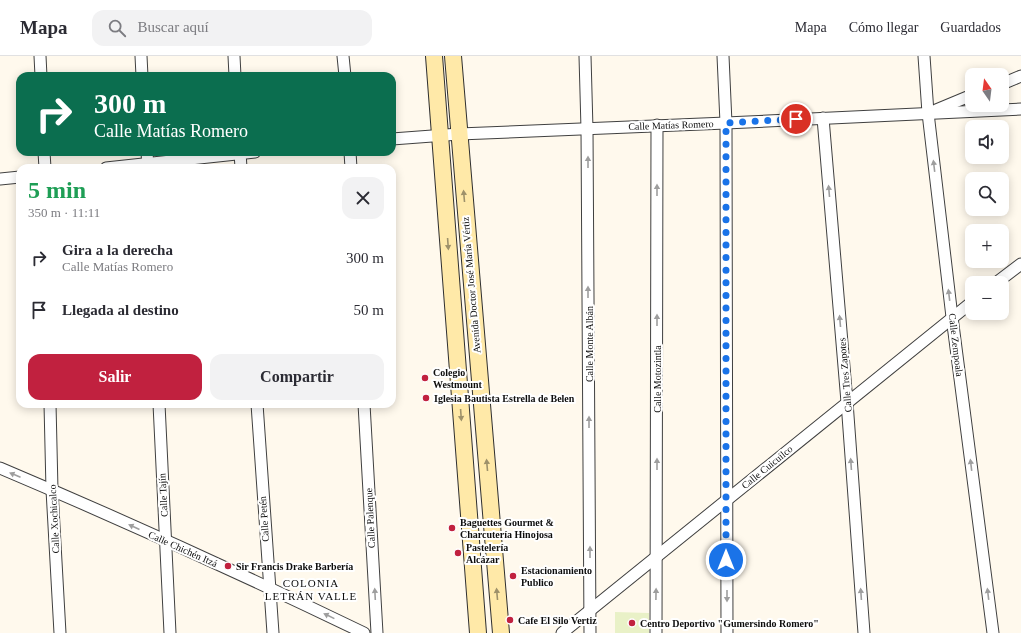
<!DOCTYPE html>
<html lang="es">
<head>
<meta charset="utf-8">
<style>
	body { margin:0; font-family:Georgia,serif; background:#f2f2f3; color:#2b2b33; height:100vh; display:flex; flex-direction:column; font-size:15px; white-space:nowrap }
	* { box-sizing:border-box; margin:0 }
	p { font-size:13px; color:#7c7c81 }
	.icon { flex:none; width:22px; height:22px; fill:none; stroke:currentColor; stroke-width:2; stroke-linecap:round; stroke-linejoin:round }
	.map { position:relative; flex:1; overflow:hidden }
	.sheet { position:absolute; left:16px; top:108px; width:380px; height:244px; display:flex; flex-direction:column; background:#fff; border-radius:12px; box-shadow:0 2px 10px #0003 }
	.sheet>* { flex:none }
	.hud { position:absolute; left:16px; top:16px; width:380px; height:84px; border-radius:12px; box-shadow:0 2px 10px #0003; background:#0b6e4f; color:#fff; overflow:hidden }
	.needle { width:26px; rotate:346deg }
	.buttons { position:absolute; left:965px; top:12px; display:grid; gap:8px }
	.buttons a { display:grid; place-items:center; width:44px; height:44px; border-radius:8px; background:#fff; box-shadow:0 2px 10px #0003; font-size:20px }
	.pin { position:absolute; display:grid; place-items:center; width:34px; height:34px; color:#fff; margin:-17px; border:2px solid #fff; border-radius:50%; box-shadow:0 1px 4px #0007 }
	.me { position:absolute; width:44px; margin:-22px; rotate:0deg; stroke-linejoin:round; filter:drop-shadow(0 0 3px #0008) }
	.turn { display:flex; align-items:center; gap:14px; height:84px; padding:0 12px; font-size:18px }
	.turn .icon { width:52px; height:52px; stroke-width:2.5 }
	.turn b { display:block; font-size:28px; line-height:34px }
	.round { display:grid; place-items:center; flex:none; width:42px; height:42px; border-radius:12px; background:#f2f2f3 }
	.head { display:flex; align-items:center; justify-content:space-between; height:68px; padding:0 12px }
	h1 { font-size:24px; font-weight:600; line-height:30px; color:#1e9e55 }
	.primary-button { display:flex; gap:8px; margin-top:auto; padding:8px 12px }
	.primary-button a { flex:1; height:46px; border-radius:12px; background:#c1213f; color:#fff; font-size:16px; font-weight:600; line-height:46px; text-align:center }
	.primary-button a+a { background:#f2f2f3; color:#2b2b33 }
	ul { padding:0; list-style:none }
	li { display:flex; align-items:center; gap:12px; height:52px; padding:0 12px }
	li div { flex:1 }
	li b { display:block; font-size:15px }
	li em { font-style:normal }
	header { display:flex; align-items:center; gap:24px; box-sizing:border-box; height:56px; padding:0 20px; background:#fff; border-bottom:1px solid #e1e1e2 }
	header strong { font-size:19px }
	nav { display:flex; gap:22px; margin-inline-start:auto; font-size:14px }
	.search { width:280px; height:36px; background:#f2f2f3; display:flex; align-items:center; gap:10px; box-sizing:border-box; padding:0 14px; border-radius:12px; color:#7c7c81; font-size:15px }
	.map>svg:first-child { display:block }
	.pitch { fill:#e9f1c7 }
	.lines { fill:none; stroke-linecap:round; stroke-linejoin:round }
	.minor-casing { stroke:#404040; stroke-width:13 }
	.secondary-casing { stroke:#2f2f2f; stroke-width:18 }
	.minor { stroke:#fff; stroke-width:11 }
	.secondary { stroke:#ffe9a8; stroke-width:16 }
	.oneway { fill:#9e9e9e }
	.oneway2 { fill:#9e916a }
	.route { stroke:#1a73e8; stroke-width:7; stroke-dasharray:0 12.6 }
	.poi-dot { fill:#c1213f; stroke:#fff; stroke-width:1.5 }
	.labels { text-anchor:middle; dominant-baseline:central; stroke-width:4; stroke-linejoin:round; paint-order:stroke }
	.street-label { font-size:10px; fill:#0d0d0d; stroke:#fff }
	.poi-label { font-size:10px; font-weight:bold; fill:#0d0d0d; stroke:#fff; text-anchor:start }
	.neighbourhood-label { font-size:11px; letter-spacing:1px; fill:#0d0d0d; stroke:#fff }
</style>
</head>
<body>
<header>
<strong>Mapa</strong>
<div class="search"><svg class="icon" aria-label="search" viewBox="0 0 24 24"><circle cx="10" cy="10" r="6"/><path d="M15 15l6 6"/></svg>Buscar aquí</div>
<nav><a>Mapa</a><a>Cómo llegar</a><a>Guardados</a></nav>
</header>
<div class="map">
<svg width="1021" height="577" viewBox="0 0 1021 577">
	<rect width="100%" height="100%" fill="#fff9ed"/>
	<!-- pitch -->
	<polygon class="pitch" points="615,556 649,557 649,577 615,577"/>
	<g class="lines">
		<defs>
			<g id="minor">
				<polyline points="40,0 41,20"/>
				<polyline points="141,0 142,20"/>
				<polyline points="234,0 235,20"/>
				<polyline points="343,0 345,20"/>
				<polyline points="585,0 587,73 590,577"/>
				<polyline points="723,0 726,67 727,577"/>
				<polyline points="924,0 928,57 952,261 993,577"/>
				<polyline points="1002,28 1021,20"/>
				<polyline points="936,54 972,39"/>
				<polyline points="823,62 847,346 864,577"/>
				<polyline points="392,83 459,78 726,67 1021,53"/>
				<polyline points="44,96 45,112"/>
				<polyline points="147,96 148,112"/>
				<polyline points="240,96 241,112"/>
				<polyline points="350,96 351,112"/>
				<polyline points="106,112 255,96"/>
				<polyline points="0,123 20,121"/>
				<polyline points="996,227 1021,208"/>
				<polyline points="50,348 52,434 60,577"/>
				<polyline points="159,348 170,577"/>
				<polyline points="257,348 273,577"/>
				<polyline points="364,348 377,577"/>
				<path d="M0,412C123,464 244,519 364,577"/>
				<polyline points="562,577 972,246"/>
				<polyline points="656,577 657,69"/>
			</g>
			<g id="secondary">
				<polyline points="434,0 478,577"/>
				<polyline points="453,0 501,577"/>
			</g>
		</defs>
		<!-- minor casing -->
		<use href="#minor" class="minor-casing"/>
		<!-- secondary casing -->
		<use href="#secondary" class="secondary-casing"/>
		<!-- minor -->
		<use href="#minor" class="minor"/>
		<!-- secondary -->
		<use href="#secondary" class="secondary"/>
	</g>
	<!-- one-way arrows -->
	<defs><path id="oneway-solid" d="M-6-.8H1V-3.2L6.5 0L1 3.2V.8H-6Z"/></defs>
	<g class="oneway">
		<use href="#oneway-solid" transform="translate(588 106) rotate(-90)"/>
		<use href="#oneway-solid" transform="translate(934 110) rotate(-97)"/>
		<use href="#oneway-solid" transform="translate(657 134) rotate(-90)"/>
		<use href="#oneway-solid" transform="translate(829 135) rotate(-95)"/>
		<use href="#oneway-solid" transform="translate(588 236) rotate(-90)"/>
		<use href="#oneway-solid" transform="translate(949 239) rotate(-97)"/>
		<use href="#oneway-solid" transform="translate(657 264) rotate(-90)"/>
		<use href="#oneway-solid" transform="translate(840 265) rotate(-95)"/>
		<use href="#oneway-solid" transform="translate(589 366) rotate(-90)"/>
		<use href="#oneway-solid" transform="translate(657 408) rotate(-90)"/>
		<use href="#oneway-solid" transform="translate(851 408) rotate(-94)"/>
		<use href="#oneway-solid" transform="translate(971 409) rotate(-97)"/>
		<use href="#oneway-solid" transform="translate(15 419) rotate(-157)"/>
		<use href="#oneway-solid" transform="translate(134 471) rotate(-156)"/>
		<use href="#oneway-solid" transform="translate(590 496) rotate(-90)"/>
		<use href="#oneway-solid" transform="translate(375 538) rotate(-93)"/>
		<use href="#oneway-solid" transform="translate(656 538) rotate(-89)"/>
		<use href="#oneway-solid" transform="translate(861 538) rotate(-94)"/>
		<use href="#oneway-solid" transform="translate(988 538) rotate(-97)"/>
		<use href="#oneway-solid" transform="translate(727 540) rotate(90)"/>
		<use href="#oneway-solid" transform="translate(329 560) rotate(-154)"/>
	</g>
	<g class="oneway2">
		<use href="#oneway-solid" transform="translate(464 140) rotate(-95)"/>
		<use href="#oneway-solid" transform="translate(448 188) rotate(86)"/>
		<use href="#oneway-solid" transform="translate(461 359) rotate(86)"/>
		<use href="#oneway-solid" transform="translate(487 409) rotate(-95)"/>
		<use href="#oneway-solid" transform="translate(497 538) rotate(-95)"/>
	</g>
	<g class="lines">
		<!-- route -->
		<polyline class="route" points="726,504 726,67 796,63"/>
	</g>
	<!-- markers -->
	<g class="poi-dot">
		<circle cx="425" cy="322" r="4"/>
		<circle cx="426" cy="342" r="4"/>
		<circle cx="452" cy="472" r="4"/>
		<circle cx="458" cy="497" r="4"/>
		<circle cx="228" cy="510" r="4"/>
		<circle cx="513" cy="520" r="4"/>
		<circle cx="510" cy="564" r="4"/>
		<circle cx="632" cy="567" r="4"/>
	</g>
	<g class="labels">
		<!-- street labels -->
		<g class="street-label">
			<text transform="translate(671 69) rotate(-2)">Calle Matías Romero</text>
			<text transform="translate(471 229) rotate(-95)">Avenida Doctor José María Vértiz</text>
			<text transform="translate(589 288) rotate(-90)">Calle Monte Albán</text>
			<text transform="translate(956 289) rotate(83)">Calle Zempoala</text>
			<text transform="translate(845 319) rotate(-95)">Calle Tres Zapotes</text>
			<text transform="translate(657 323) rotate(-90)">Calle Motozintla</text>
			<text transform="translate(767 411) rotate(-39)">Calle Cuicuilco</text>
			<text transform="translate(163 439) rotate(-93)">Calle Tajín</text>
			<text transform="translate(370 462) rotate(-93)">Calle Palenque</text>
			<text transform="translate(54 463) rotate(-93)">Calle Xochicalco</text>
			<text transform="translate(264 463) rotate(-94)">Calle Petén</text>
			<text transform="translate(183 493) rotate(24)">Calle Chichén Itzá</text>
		</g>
		<!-- poi labels -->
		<g class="poi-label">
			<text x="433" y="316">Colegio<tspan x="433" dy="12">Westmount</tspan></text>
			<text x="434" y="342">Iglesia Bautista Estrella de Belen</text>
			<text x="460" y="466">Baguettes Gourmet &amp;<tspan x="460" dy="12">Charcutería Hinojosa</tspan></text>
			<text x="466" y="491">Pastelería<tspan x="466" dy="12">Alcázar</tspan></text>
			<text x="236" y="510">Sir Francis Drake Barbería</text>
			<text x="521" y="514">Estacionamiento<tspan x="521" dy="12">Publico</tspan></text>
			<text x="518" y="564">Cafe El Silo Vertiz</text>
			<text x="640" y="567">Centro Deportivo "Gumersindo Romero"</text>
		</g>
		<!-- neighbourhood labels -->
		<g class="neighbourhood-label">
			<text x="311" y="527">COLONIA<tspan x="311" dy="13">LETRÁN VALLE</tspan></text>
		</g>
	</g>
</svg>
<div class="buttons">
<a><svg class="needle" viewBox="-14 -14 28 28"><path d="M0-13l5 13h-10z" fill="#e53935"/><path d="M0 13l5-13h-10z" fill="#7c7c81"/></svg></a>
<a><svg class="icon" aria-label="sound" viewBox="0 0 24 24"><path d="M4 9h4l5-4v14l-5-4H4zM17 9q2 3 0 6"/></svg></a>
<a><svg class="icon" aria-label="search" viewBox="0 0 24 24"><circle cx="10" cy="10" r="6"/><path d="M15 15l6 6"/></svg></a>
<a>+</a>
<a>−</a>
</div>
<div class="pin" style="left:796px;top:63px;background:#d93025"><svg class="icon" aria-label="arrive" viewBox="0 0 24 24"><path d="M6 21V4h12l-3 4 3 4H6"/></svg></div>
<svg class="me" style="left:726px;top:504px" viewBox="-20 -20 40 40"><circle r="17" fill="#1a73e8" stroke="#fff" stroke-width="3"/><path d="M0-11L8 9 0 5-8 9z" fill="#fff"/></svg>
<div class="hud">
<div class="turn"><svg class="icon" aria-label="right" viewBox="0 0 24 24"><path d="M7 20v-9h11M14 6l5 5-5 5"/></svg><div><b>300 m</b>Calle Matías Romero</div></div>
</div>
<section class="sheet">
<div class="head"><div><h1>5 min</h1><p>350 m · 11:11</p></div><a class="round"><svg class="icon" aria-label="close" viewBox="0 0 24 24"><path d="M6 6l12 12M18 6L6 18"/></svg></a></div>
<ul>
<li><svg class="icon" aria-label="right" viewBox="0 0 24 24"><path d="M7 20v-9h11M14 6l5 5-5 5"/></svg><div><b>Gira a la derecha</b><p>Calle Matías Romero</p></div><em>300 m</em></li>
<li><svg class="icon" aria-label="arrive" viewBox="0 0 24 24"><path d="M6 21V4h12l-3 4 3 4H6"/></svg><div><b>Llegada al destino</b></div><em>50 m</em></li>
</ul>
<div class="primary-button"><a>Salir</a><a>Compartir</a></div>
</section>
</div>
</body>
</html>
